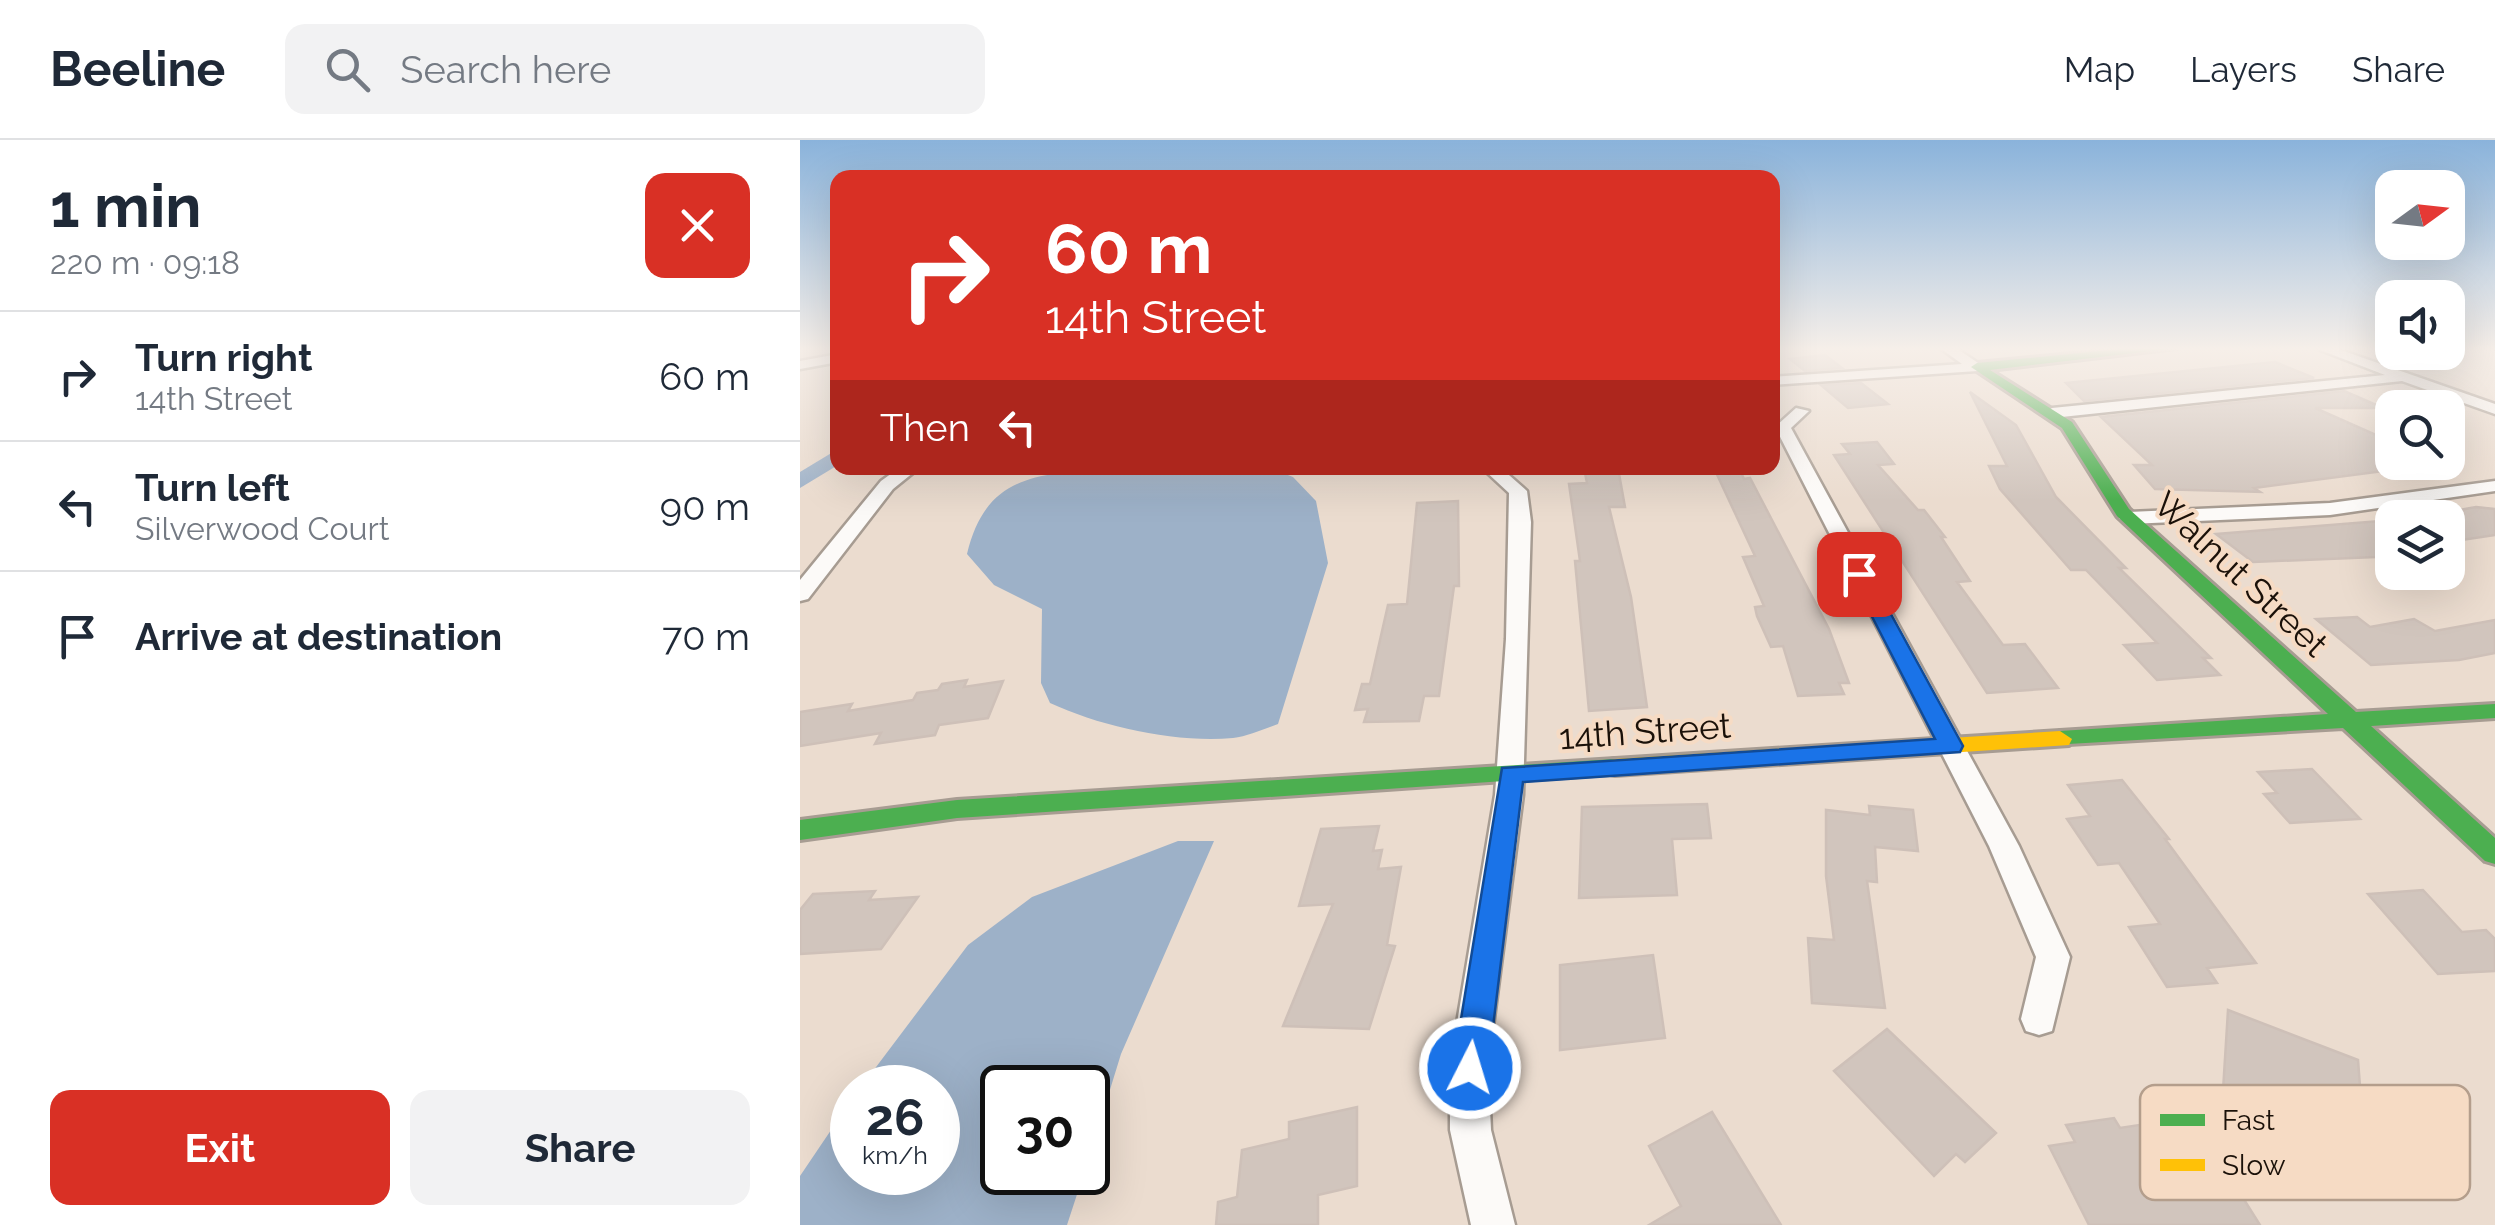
<!DOCTYPE html>
<html lang="en">
<head>
<meta charset="utf-8">
<style>
	body { margin:0; font-family:Raleway,sans-serif; background:#f2f2f3; color:#1f2937; height:100vh; display:flex; flex-direction:column; font-size:38px; white-space:nowrap }
	* { box-sizing:border-box; margin:0 }
	p { font-size:32px; color:#747a83 }
	.icon { flex:none; width:55px; height:55px; fill:none; stroke:currentColor; stroke-width:2; stroke-linecap:round; stroke-linejoin:round }
	.map { position:relative; flex:1; overflow:hidden }
	.sheet { display:flex; flex-direction:column; background:#fff; width:800px }
	.sheet>* { flex:none }
	.hud { position:absolute; left:30px; top:30px; width:950px; height:305px; border-radius:20px; box-shadow:0 10px 40px #0002; background:#d93025; color:#fff; overflow:hidden }
	.needle { width:65px; rotate:75deg }
	.tools { position:absolute; left:1575px; top:30px; display:grid; gap:20px }
	.tools a { display:grid; place-items:center; width:90px; height:90px; border-radius:20px; background:#fff; box-shadow:0 10px 40px #0002; font-size:50px }
	.speed { position:absolute; left:30px; top:925px; display:flex; gap:20px; font-size:50px; font-weight:700; text-align:center }
	.speed>* { display:grid; place-content:center; width:130px; height:130px; border-radius:50%; background:#fff; box-shadow:0 10px 40px #0002; line-height:1 }
	.speed small { font-size:25px; font-weight:400 }
	.speed .limit { border:5px solid #111; border-radius:15px; background:#fff; color:#111 }
	.pin { position:absolute; display:grid; place-items:center; width:85px; height:85px; color:#fff; margin:-42px; border-radius:20px; box-shadow:0 5px 15px #0006 }
	.me { position:absolute; width:110px; margin:-55px; rotate:5deg; stroke-linejoin:round; filter:drop-shadow(0 0 8px #0008) }
	.turn { display:flex; align-items:center; gap:35px; height:210px; padding:0 50px; font-size:45px }
	.turn .icon { width:130px; height:130px; stroke-width:2.5 }
	.turn b { display:block; font-size:70px; line-height:85px }
	.then { display:flex; align-items:center; height:95px; padding:0 50px; background:#0003; gap:20px; font-size:38px }
	.round { display:grid; place-items:center; flex:none; width:105px; height:105px; border-radius:20px; background:#f2f2f3 }
	.summary { display:flex; align-items:center; justify-content:space-between; height:170px; padding:0 50px }
	h1 { font-size:60px; font-weight:700; line-height:75px }
	.primary-button { display:flex; gap:20px; margin-top:auto; padding:20px 50px }
	.primary-button a { flex:1; height:115px; border-radius:20px; background:#d93025; color:#fff; font-size:40px; font-weight:700; line-height:115px; text-align:center }
	.primary-button a+a { background:#f2f2f3; color:#1f2937 }
	ul { padding:0; list-style:none }
	li { display:flex; align-items:center; gap:30px; height:130px; padding:0 50px; border-top:2px solid #e0e1e3 }
	li div { flex:1 }
	li b { display:block; font-size:38px }
	li em { font-style:normal }
	header { display:flex; align-items:center; gap:60px; box-sizing:border-box; height:140px; padding:0 50px; background:#fff; border-bottom:2px solid #e0e1e3 }
	header strong { font-size:48px }
	nav { display:flex; gap:55px; margin-inline-start:auto; font-size:35px }
	.search { width:700px; height:90px; background:#f2f2f3; display:flex; align-items:center; gap:25px; box-sizing:border-box; padding:0 35px; border-radius:20px; color:#747a83; font-size:38px }
	main { display:flex; flex:1; min-height:0 }
	.map>svg:first-child { display:block }
	.water { fill:#9db1c8 }
	.lines { fill:none; stroke-linecap:round; stroke-linejoin:round }
	.canal { fill:#9db1c8; fill-rule:evenodd }
	.building { fill:#d1c5bd; stroke:#cec0b8; stroke-width:2.5 }
	.street-casing { stroke:#a79c92; stroke-width:5 }
	.fast-casing { stroke:#a79c92; stroke-width:6 }
	.slow-casing { stroke:#a79c92; stroke-width:6 }
	.street { fill:#fcfaf8; fill-rule:evenodd }
	.fast { fill:#4caf50; fill-rule:evenodd }
	.slow { fill:#ffc107; fill-rule:evenodd }
	.route { fill:#1a73e8; stroke:#114b97; stroke-width:2.5 }
	.labels { text-anchor:middle; dominant-baseline:central; stroke-width:8; stroke-linejoin:round; paint-order:stroke }
	.street-label { font-size:35px; fill:#1b1109; stroke:#f6dbc4 }
	.key { fill:#f6dbc4; stroke:#b49e8c; stroke-width:2.5 }
	.key-label { font-size:28px; fill:#1b1109 }
</style>
</head>
<body>
<header>
<strong>Beeline</strong>
<div class="search"><svg class="icon" aria-label="search" viewBox="0 0 24 24"><circle cx="10" cy="10" r="6"/><path d="M15 15l6 6"/></svg>Search here</div>
<nav><a>Map</a><a>Layers</a><a>Share</a></nav>
</header>
<main>
<section class="sheet">
<div class="summary"><div><h1>1 min</h1><p>220 m · 09:18</p></div><a class="round" style="background:#d93025;color:#fff"><svg class="icon" aria-label="close" viewBox="0 0 24 24"><path d="M6 6l12 12M18 6L6 18"/></svg></a></div>
<ul>
<li><svg class="icon" aria-label="right" viewBox="0 0 24 24"><path d="M7 20v-9h11M14 6l5 5-5 5"/></svg><div><b>Turn right</b><p>14th Street</p></div><em>60 m</em></li>
<li><svg class="icon" aria-label="left" viewBox="0 0 24 24"><path d="M17 20v-9H6M10 6l-5 5 5 5"/></svg><div><b>Turn left</b><p>Silverwood Court</p></div><em>90 m</em></li>
<li><svg class="icon" aria-label="arrive" viewBox="0 0 24 24"><path d="M6 21V4h12l-3 4 3 4H6"/></svg><div><b>Arrive at destination</b></div><em>70 m</em></li>
</ul>
<div class="primary-button"><a>Exit</a><a>Share</a></div>
</section>
<div class="map">
<svg width="1695" height="1085" viewBox="0 0 1695 1085">
	<rect width="100%" height="100%" fill="#ebdccf"/>
	<!-- water -->
	<g class="water">
		<path d="M307,328H470L493,337L516,361L528,423L478,584C464,589 448,596 433,598C375,603 302,587 250,563L241,543L242,469L194,445L167,414C186,334 237,335 307,328Z"/>
		<polygon points="378,701 414,701 321,914 288,1021 288,948 202,948 202,1032 284,1033 267,1085 0,1085 0,1036 52,959 52,1032 138,1032 138,948 61,947 168,805 232,757"/>
	</g>
	<g class="lines">
		<!-- canal -->
		<polygon class="canal" points="38,309 38,325 0,348 0,332"/>
	</g>
	<!-- building -->
	<g class="building">
		<polygon points="1025,215 1042,228 1005,231 990,219"/>
		<polygon points="1475,222 1514,238 1284,261 1266,243"/>
		<polygon points="1061,243 1088,264 1048,268 1021,245"/>
		<polygon points="1544,251 1583,268 1515,268 1592,302 1592,322 1614,327 1454,348 1460,352 1355,349 1334,325 1352,325 1301,277"/>
		<polygon points="1170,252 1216,285 1256,357 1326,428 1319,428 1411,518 1403,518 1420,535 1357,540 1324,505 1357,503 1286,430 1271,430 1200,349 1189,326 1207,326"/>
		<polygon points="1077,302 1094,324 1078,325 1118,370 1124,370 1145,397 1141,397 1170,441 1157,442 1203,505 1225,504 1258,548 1187,553 1034,315 1050,314 1042,304"/>
		<polygon points="784,328 818,328 825,367 809,367 831,457 847,567 789,571 775,421 780,421 769,344 787,343"/>
		<polygon points="914,328 939,328 944,339 950,338 1029,489 1049,543 1039,543 1044,554 998,556 983,506 971,507 957,476 955,467 964,466 943,417 955,416"/>
		<polygon points="658,361 659,446 654,446 639,556 624,556 619,581 564,582 568,569 555,570 562,544 570,544 588,465 607,464 617,363"/>
		<polygon points="1676,367 1695,369 1695,395 1648,402 1648,372"/>
		<polygon points="1592,380 1592,415 1576,417 1453,422 1416,394"/>
		<polygon points="1557,477 1570,487 1614,479 1635,491 1695,480 1695,513 1659,520 1571,525 1516,479"/>
		<polygon points="167,540 164,547 203,541 188,578 139,585 135,595 75,604 81,593 0,606 0,572 52,564 48,571 113,560 117,553 138,550 142,544"/>
		<polygon points="1512,629 1560,679 1490,683 1464,654 1477,653 1458,632"/>
		<polygon points="1322,640 1369,699 1365,699 1456,823 1407,828 1417,843 1367,847 1329,787 1360,784 1319,723 1298,725 1267,679 1290,676 1268,645"/>
		<polygon points="907,664 911,698 872,699 877,755 779,758 782,667"/>
		<polygon points="1069,666 1113,670 1118,711 1075,707 1077,742 1067,741 1085,868 1012,863 1008,798 1034,800 1026,736 1026,670 1070,675"/>
		<polygon points="579,686 573,711 582,710 578,729 601,727 587,805 595,806 569,889 483,886 533,764 499,766 521,689"/>
		<polygon points="1623,750 1662,792 1686,790 1695,799 1695,831 1638,834 1568,754"/>
		<polygon points="75,751 69,760 118,757 81,809 0,814 0,770 13,754"/>
		<polygon points="853,815 865,898 760,910 760,825"/>
		<polygon points="1428,870 1558,920 1566,1026 1422,967"/>
		<polygon points="1087,889 1196,993 1165,1022 1156,1014 1134,1036 1034,931"/>
		<polygon points="557,967 557,1046 518,1055 518,1085 416,1085 418,1062 437,1057 442,1010 489,999 489,982"/>
		<polygon points="912,972 981,1085 849,1085 881,1066 849,1006"/>
		<polygon points="1392,977 1460,1085 1289,1085 1249,1006 1275,1002 1266,985 1314,978 1320,988"/>
	</g>
	<g class="lines">
		<defs>
			<g id="street">
				<polygon points="1140,208 1156,208 1184,227 1177,231 972,245 972,237 1162,224"/>
				<polygon points="1515,208 1535,208 1695,264 1695,274 1602,241 1252,278 1244,273 1252,268 1585,235"/>
				<polygon points="38,214 38,222 0,229 0,221"/>
				<polygon points="996,268 1009,271 991,288 1219,706 1270,817 1252,891 1239,895 1226,891 1221,879 1236,817 1189,706 975,287"/>
				<polygon points="99,328 119,328 93,349 8,459 0,461 0,440 81,341"/>
				<polygon points="682,328 701,328 727,351 731,382 723,655 688,925 691,990 715,1085 671,1085 650,990 650,925 695,655 706,499 709,353"/>
				<polygon points="1695,341 1695,351 1530,375 1329,384 1319,378 1329,372 1530,363"/>
			</g>
			<g id="fast">
				<polygon points="1331,208 1377,208 1190,230 1272,282 1329,369 1556,572 1695,564 1695,578 1571,586 1695,698 1695,724 1685,721 1543,588 1251,605 1248,599 1260,591 1528,574 1317,376 1262,288 1171,227 1177,223"/>
				<polygon points="815,619 824,621 828,627 824,633 157,678 0,700 0,680 157,660"/>
			</g>
			<polygon id="slow" points="1260,591 1272,599 1269,605 815,635 806,633 802,627 806,621 815,619"/>
		</defs>
		<!-- street casing -->
		<use href="#street" class="street-casing"/>
		<!-- fast casing -->
		<use href="#fast" class="fast-casing"/>
		<!-- slow casing -->
		<use href="#slow" class="slow-casing"/>
		<!-- street -->
		<use href="#street" class="street"/>
		<!-- fast -->
		<use href="#fast" class="fast"/>
		<!-- slow -->
		<use href="#slow" class="slow"/>
	</g>
	<!-- sky -->
	<linearGradient id="sky" x2="0" y2="1"><stop stop-color="#8ab3db"/><stop offset="0.58" stop-color="#f6efe9"/><stop offset="1" stop-color="#f6efe9" stop-opacity="0"/></linearGradient>
	<rect width="1695" height="360" fill="url(#sky)"/>
	<!-- route -->
	<polygon class="route" points="1059,428 1069,434 1163,606 1160,612 723,642 688,928 683,940 670,945 658,940 653,928 702,628 1135,599 1050,434"/>
	<g class="labels">
		<!-- street labels -->
		<g class="street-label">
			<text transform="translate(1441 434) rotate(43)">Walnut Street</text>
			<text transform="translate(845 591) rotate(-4)">14th Street</text>
		</g>
	</g>
	<!-- legend -->
	<rect x="1340" y="945" width="330" height="115" rx="15" class="key"/>
	<rect x="1360" y="974" width="45" height="12" fill="#4caf50"/>
	<rect x="1360" y="1019" width="45" height="12" fill="#ffc107"/>
	<g class="key-label">
		<text x="1422" y="990">Fast</text>
		<text x="1422" y="1035">Slow</text>
	</g>
</svg>
<div class="tools">
<a><svg class="needle" viewBox="-14 -14 28 28"><path d="M0-13l5 13h-10z" fill="#e53935"/><path d="M0 13l5-13h-10z" fill="#747a83"/></svg></a>
<a><svg class="icon" aria-label="sound" viewBox="0 0 24 24"><path d="M4 9h4l5-4v14l-5-4H4zM17 9q2 3 0 6"/></svg></a>
<a><svg class="icon" aria-label="search" viewBox="0 0 24 24"><circle cx="10" cy="10" r="6"/><path d="M15 15l6 6"/></svg></a>
<a><svg class="icon" aria-label="layers" viewBox="0 0 24 24"><path d="M12 4l9 5-9 5-9-5zM3 14l9 5 9-5"/></svg></a>
</div>
<div class="speed"><div>26<small>km/h</small></div><div class="limit">30</div></div>
<div class="pin" style="left:1059px;top:434px;background:#d93025"><svg class="icon" aria-label="arrive" viewBox="0 0 24 24"><path d="M6 21V4h12l-3 4 3 4H6"/></svg></div>
<svg class="me" style="left:670px;top:928px" viewBox="-20 -20 40 40"><circle r="17" fill="#1a73e8" stroke="#fff" stroke-width="3"/><path d="M0-11L8 9 0 5-8 9z" fill="#fff"/></svg>
<div class="hud">
<div class="turn"><svg class="icon" aria-label="right" viewBox="0 0 24 24"><path d="M7 20v-9h11M14 6l5 5-5 5"/></svg><div><b>60 m</b>14th Street</div></div>
<div class="then">Then<svg class="icon" aria-label="left" viewBox="0 0 24 24"><path d="M17 20v-9H6M10 6l-5 5 5 5"/></svg></div>
</div>
</div>
</main>
</body>
</html>
